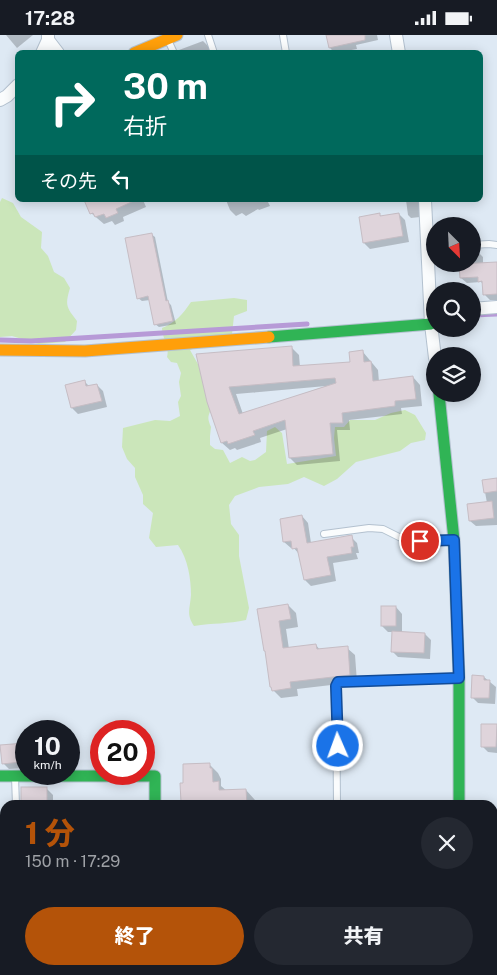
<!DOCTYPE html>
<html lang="ja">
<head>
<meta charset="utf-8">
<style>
	body { margin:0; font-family:"Public Sans","Noto Sans JP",sans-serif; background:#242831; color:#f1f3f6; height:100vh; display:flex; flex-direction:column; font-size:19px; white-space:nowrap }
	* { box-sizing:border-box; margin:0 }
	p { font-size:16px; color:#9ea1a6 }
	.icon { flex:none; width:28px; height:28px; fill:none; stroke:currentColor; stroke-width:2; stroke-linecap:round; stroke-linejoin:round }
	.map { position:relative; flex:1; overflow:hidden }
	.panel { position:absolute; left:0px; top:765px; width:498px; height:175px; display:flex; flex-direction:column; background:#171b24; border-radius:15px 15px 0 0; box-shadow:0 2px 12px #0003 }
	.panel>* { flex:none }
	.hud { position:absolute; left:15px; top:15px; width:468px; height:152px; border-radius:8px; box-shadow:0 2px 12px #0003; background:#00695c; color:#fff; overflow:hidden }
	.needle { width:32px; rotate:156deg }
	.controls { position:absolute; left:426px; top:182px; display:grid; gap:10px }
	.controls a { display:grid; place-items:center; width:55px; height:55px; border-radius:50%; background:#171b24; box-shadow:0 2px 12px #0003; font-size:25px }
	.speed { position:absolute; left:15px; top:685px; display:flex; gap:10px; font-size:25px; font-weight:700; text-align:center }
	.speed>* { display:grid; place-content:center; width:65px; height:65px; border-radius:50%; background:#171b24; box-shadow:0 2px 12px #0003; line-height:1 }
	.speed small { font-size:12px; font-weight:400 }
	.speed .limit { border:8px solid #d22; background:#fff; color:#111 }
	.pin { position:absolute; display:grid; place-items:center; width:42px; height:42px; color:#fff; margin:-21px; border:2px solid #fff; border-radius:50%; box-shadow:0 1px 5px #0007 }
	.me { position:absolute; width:55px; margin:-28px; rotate:358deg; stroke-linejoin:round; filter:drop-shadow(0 0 4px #0008) }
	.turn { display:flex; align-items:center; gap:18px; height:105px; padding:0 25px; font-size:22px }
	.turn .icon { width:65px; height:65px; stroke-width:2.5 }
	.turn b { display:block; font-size:35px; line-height:42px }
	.then { display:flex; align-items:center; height:48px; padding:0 25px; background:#0003; gap:10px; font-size:19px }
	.round { display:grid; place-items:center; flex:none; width:52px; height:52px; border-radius:26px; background:#242831 }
	.overview { display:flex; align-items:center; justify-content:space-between; height:85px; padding:0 25px }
	h1 { font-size:30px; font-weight:800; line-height:38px; color:#b45309 }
	.primary-button { display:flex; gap:10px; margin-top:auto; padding:10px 25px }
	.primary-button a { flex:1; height:58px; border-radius:30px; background:#b45309; color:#fff; font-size:20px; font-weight:800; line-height:58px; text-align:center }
	.primary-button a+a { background:#242831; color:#f1f3f6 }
	.status { display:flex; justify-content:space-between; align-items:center; height:35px; padding:0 25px; background:#171b24; direction:ltr }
	.status svg { height:14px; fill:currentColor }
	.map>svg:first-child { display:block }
	.green { fill:#cbe6ba }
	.shadow { fill:#0003; fill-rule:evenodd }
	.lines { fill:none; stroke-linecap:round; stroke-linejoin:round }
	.stream { stroke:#b79ad7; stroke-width:5 }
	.building { fill:#dfd4db; stroke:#c6bdc4; fill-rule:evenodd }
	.lane-casing { stroke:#b3c1cf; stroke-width:8 }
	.street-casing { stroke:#b3c1cf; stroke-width:14 }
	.fast-casing { stroke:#b3c1cf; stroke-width:13 }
	.slow-casing { stroke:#b3c1cf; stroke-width:13 }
	.lane { stroke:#fafcfd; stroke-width:6 }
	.street { stroke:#fafcfd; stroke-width:12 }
	.fast { stroke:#30b455; stroke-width:11 }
	.slow { stroke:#ff9f0a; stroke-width:11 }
	.route-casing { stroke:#114b97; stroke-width:12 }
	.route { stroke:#1a73e8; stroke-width:9 }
</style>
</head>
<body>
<div class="status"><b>17:28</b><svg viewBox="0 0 49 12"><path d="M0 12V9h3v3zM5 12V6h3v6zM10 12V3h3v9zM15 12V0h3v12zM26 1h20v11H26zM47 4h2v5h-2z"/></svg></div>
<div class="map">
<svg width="497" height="940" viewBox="0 0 497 940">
	<rect width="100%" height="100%" fill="#dee9f4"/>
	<!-- green -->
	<g class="green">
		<path d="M2,163L13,168L21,182L42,197L41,213L48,221L54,237L64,243L70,253C65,270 66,272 77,286L76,295L65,307L39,309L12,301L0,302V167Z"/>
		<path d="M234,263L247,265V276L234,281L232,299L190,315L203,338L211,375C207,382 208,385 211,392L210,401V410L215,414L223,415L230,428L242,422L250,426L255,425L266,417L267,396L275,392L282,398L287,429L336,421L334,403L335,392H344L350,385H375L391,378L405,375L415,380L426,398L425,405L411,408L400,416L356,427L337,444L324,451L304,442L288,449L259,452L235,461L229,470L231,489L239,500V521L249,573L246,585C228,589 213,588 194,591C186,579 190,574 191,560C191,544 188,524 178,510L156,512L149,503L153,478L143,469V460L135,442V433L127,424L122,412L123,393L155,385L170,386L180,381L178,367L181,361L179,347L181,338L177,328L171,327L167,322C170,312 162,303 162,293C175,288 183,279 191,267Z"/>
	</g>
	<!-- shadow -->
	<g class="shadow">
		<polygon points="6,0 33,0 17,13"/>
		<polygon points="328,0 377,0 378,5 356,10 357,14 335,18 330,13"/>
		<polygon points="203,6 209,12 212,18 180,18 179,15"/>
		<polygon points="85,165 143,165 146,172 123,182 124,186 115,190 112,186 104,189 91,178"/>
		<polygon points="226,165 267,165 270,171 259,175 258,174 246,181 242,178 236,181 230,175"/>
		<polygon points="406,165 420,165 420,182 411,183 408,180"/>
		<polygon points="399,179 405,185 409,207 370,214 364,208 380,180 382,182"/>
		<polygon points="151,199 155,202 168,267 171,270 176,289 159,292 155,289 150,265 142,266 138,263"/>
		<polygon points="472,216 477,216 483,222 483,229 497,228 497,265 490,265 485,260 484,250 481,247 467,248 461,243 460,229 472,229"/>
		<path d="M291,312L299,320L300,332L352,328L363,317L378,335L379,347L413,342L420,350L422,371L401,373L402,379L349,385L350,395H337L340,426L297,430L290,423L287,394L260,403L261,407L237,415L235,413L230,415L222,408L197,320ZM326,351L243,379L236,359Z"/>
		<polygon points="84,346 90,352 97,350 103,356 107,372 78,379 72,373"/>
		<polygon points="497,444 497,490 476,491 470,486 487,468 483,446"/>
		<polygon points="302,481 308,488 311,508 351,502 357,508 359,518 356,518 358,524 333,528 336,546 311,551 305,545 299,519 293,512 291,513 284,507"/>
		<polygon points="288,570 296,578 298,592 286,594 289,614 316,610 320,615 347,613 355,620 357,647 297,654 298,661 281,663 273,655 258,575"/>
		<polygon points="396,572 402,579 402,598 425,599 431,605 430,624 398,622 392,616 393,597 388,597 382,591"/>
		<polygon points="484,642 496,652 495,669 478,668 472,662"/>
		<polygon points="482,690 497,690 497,718 488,717 482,711"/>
		<polygon points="23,701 26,701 26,733 9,734 3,728 23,710"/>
		<polygon points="209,729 218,738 221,744 221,751 227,756 246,755 255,765 255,770 186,770 183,766"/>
		<polygon points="47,754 53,760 53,770 25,770 23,767"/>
		<polygon points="5,924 5,935 20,935 20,940 0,940 0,925"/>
		<polygon points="179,935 207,935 208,940 179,940"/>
		<polygon points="349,935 450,935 450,937 444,937 444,940 354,940"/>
	</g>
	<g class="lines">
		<!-- stream -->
		<g class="stream">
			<polyline points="472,280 497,279"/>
			<polyline points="0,305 31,306 307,289"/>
		</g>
	</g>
	<!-- building -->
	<g class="building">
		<polygon points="326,0 365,0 365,5 329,13"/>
		<polygon points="84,165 136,165 116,174 118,178 106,183 104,179 95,182 93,178 90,179"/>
		<polygon points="380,178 380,181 399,178 403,201 363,208 359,182"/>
		<polygon points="152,198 166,266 168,265 173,286 154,290 148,261 137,264 125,203"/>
		<polygon points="497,227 497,259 483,260 482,246 478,247 478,242 460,243 459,229"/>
		<path d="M292,311L293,331L350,327L349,317L363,315L364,327L371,326L373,346L413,341L416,364L395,366V371L342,378L343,388H330L333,419L289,423L285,385L253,396L255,400L228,409L227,406L221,408L207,367L196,319ZM335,343L336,348L239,379L229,352Z"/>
		<polygon points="85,345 86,351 97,349 102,366 71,373 65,350"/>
		<polygon points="497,443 497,456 484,458 482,445"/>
		<polygon points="492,466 494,483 469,486 467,469"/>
		<polygon points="302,480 307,508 352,500 354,512 351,512 352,518 327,522 331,540 304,545 297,513 292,514 291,506 283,507 280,484"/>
		<polygon points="288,569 291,584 279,586 283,613 316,609 317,614 348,611 350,640 290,647 291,653 272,656 271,652 270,652 265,616 264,616 257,574"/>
		<rect x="381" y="571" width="15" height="20"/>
		<polygon points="392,596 425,598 424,618 391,617"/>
		<polygon points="472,640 484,641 484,645 490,645 489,663 471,663"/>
		<polygon points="481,689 497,689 496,712 481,712"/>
		<polygon points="26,708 26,725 21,725 21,727 2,729 0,710"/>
		<polygon points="210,728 210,733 212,733 213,747 219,746 219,755 246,754 247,770 186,770 186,767 181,767 180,748 183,748 183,729"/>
		<rect x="21" y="752" width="26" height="16"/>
	</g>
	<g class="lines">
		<defs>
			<g id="lane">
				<polyline points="208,0 214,18"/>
				<polyline points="283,0 286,18"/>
				<polyline points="168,5 174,18"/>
				<polyline points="472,210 489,209 497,210"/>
				<polyline points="324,499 369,493 383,494 405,505 420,506 453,505"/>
				<polyline points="15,742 16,770"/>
				<polyline points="337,770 336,651 338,647 458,643"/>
			</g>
			<g id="street">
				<polyline points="396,0 399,18"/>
				<polyline points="48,5 58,18"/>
				<polyline points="42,18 48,5 48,0"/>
				<polyline points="0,65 7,61 18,50"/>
				<polyline points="425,165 431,289 435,323"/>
				<polyline points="472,274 497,272"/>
				<polyline points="157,935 157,940"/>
				<polyline points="453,940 454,935"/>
			</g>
			<g id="fast">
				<polyline points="269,302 431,289"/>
				<polyline points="439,359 454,505 459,643 459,770"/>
				<polyline points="0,741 155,741 155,770"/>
			</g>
			<g id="slow">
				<polyline points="134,18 177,0"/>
				<polyline points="0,315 85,316 269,302"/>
			</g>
		</defs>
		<!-- lane casing -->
		<use href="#lane" class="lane-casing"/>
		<!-- street casing -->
		<use href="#street" class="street-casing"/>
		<!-- fast casing -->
		<use href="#fast" class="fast-casing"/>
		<!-- slow casing -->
		<use href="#slow" class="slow-casing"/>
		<!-- lane -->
		<use href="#lane" class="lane"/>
		<!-- street -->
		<use href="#street" class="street"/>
		<!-- fast -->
		<use href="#fast" class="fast"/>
		<!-- slow -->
		<use href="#slow" class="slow"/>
	</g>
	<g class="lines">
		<defs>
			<polyline id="route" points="338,711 336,651 338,647 459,643 454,505 420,506"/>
		</defs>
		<!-- route casing -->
		<use href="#route" class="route-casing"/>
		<!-- route -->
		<use href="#route" class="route"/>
	</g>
</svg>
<div class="controls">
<a><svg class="needle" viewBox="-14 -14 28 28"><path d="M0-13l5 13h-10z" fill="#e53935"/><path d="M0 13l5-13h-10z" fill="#9ea1a6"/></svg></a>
<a><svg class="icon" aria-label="search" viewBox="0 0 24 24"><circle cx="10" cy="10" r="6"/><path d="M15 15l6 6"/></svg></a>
<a><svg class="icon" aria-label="layers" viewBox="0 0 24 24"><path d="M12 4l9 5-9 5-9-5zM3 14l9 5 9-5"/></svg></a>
</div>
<div class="speed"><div>10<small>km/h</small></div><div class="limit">20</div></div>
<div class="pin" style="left:420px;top:506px;background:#d93025"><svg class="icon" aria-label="arrive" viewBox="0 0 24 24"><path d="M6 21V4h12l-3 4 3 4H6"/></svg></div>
<svg class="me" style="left:338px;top:711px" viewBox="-20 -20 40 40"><circle r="17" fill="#1a73e8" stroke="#fff" stroke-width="3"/><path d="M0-11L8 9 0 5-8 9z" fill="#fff"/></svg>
<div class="hud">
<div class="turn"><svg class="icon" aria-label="right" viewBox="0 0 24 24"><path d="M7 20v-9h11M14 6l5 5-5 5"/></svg><div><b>30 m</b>右折</div></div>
<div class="then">その先<svg class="icon" aria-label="left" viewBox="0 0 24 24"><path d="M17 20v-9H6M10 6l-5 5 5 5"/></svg></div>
</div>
<section class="panel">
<div class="overview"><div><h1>1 分</h1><p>150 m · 17:29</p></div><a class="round"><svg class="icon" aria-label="close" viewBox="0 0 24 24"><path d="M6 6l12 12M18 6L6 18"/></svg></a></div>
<div class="primary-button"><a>終了</a><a>共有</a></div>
</section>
</div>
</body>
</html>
